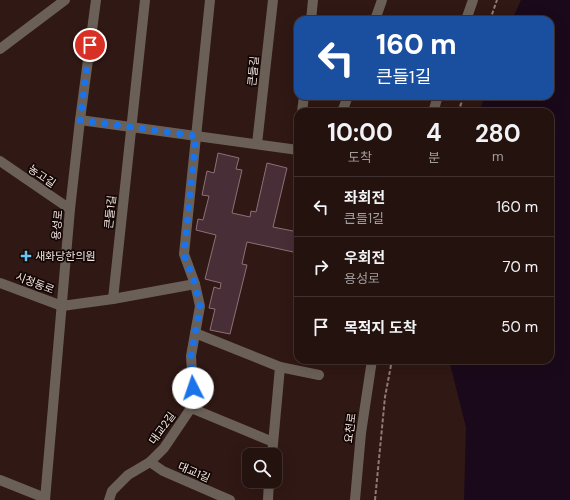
<!DOCTYPE html>
<html lang="ko">
<head>
<meta charset="utf-8">
<style>
	body { margin:0; font-family:"DM Sans","Noto Sans KR",sans-serif; background:#2c1b18; color:#f1f3f6; height:100vh; display:flex; flex-direction:column; font-size:15px; white-space:nowrap }
	* { box-sizing:border-box; margin:0 }
	p { font-size:13px; color:#a39e9e }
	.icon { flex:none; width:22px; height:22px; fill:none; stroke:currentColor; stroke-width:2; stroke-linecap:round; stroke-linejoin:round }
	.map { position:relative; flex:1; overflow:hidden }
	.sheet { position:absolute; left:294px; top:108px; width:260px; height:256px; display:flex; flex-direction:column; background:#24120f; border-radius:12px; box-shadow:0 4px 16px #0002,0 0 0 1px #41322f }
	.sheet>* { flex:none }
	.top-card { position:absolute; left:294px; top:16px; width:260px; height:84px; border-radius:12px; box-shadow:0 4px 16px #0002,0 0 0 1px #41322f; background:#1a4fa0; color:#fff; overflow:hidden }
	.buttons { position:absolute; left:242px; top:448px; display:grid; gap:8px }
	.buttons a { display:grid; place-items:center; width:40px; height:40px; border-radius:8px; background:#24120f; box-shadow:0 4px 16px #0002,0 0 0 1px #41322f; font-size:20px }
	.pin { position:absolute; display:grid; place-items:center; width:34px; height:34px; color:#fff; margin:-17px; border:2px solid #fff; border-radius:50%; box-shadow:0 1px 4px #0007 }
	.me { position:absolute; width:44px; margin:-22px; rotate:356deg; stroke-linejoin:round; filter:drop-shadow(0 0 3px #0008) }
	.turn { display:flex; align-items:center; gap:14px; height:84px; padding:0 16px; font-size:18px }
	.turn .icon { width:52px; height:52px; stroke-width:2.5 }
	.turn b { display:block; font-size:28px; line-height:34px }
	.eta { display:flex; justify-content:space-evenly; align-items:center; height:68px; text-align:center }
	.eta b { font-size:24px; font-weight:700; line-height:28px }
	ul { padding:0; list-style:none }
	li { display:flex; align-items:center; gap:12px; height:60px; padding:0 16px; border-top:1px solid #41322f }
	li div { flex:1 }
	li b { display:block; font-size:15px }
	li em { font-style:normal }
	.map>svg:first-child { display:block }
	.water { fill:#1a091a }
	.building { fill:#482e36; stroke:#8e7078 }
	.lines { fill:none; stroke-linecap:round; stroke-linejoin:round }
	.path { stroke:#8f7a76; stroke-width:2; stroke-dasharray:4 2; stroke-linecap:butt }
	.minor { stroke:#6b6057; stroke-width:10 }
	.route { stroke:#1a73e8; stroke-width:7; stroke-dasharray:0 12.6 }
	.poi-dot { fill:#6ac3f1; stroke:#110705; stroke-width:1.5 }
	.labels { text-anchor:middle; dominant-baseline:central; stroke-width:3.5; stroke-linejoin:round; paint-order:stroke }
	.street-label { font-size:11px; fill:#f7e5e1; stroke:#110705 }
	.poi-label { font-size:11px; fill:#f7e5e1; stroke:#110705; text-anchor:start }
</style>
</head>
<body>
<div class="map">
<svg width="570" height="500" viewBox="0 0 570 500">
	<rect width="100%" height="100%" fill="#301814"/>
	<!-- water -->
	<polygon class="water" points="521,0 570,0 570,500 464,500 466,427 449,360 550,360 550,112 479,112 485,96 550,96 550,20 512,20"/>
	<!-- building -->
	<polygon class="building" points="218,153 239,158 236,169 242,170 232,213 250,217 251,211 256,212 267,163 287,168 273,227 298,232 298,253 247,242 242,264 247,265 230,334 210,330 215,309 209,308 214,287 220,289 221,283 205,279 216,235 196,230 198,219 203,220 209,196 202,195 207,171 214,173"/>
	<g class="lines">
		<!-- path -->
		<g class="path">
			<polyline points="490,20 497,0"/>
			<polyline points="458,112 464,96"/>
			<polyline points="375,500 385,397 392,360"/>
		</g>
		<!-- minor -->
		<g class="minor">
			<polyline points="311,20 313,0"/>
			<polyline points="375,20 382,0"/>
			<polyline points="466,20 473,0"/>
			<polyline points="0,49 65,0"/>
			<polyline points="302,112 304,96"/>
			<polyline points="342,112 348,96"/>
			<polyline points="433,112 438,96"/>
			<polyline points="80,120 298,150"/>
			<polyline points="257,144 273,0"/>
			<polyline points="0,161 70,209"/>
			<polyline points="0,283 62,306 113,299 195,284"/>
			<polyline points="113,299 145,0"/>
			<polyline points="195,333 280,367 319,375"/>
			<polyline points="191,408 273,442"/>
			<polyline points="272,455 280,367"/>
			<polyline points="150,462 163,471 230,500"/>
			<polyline points="0,480 45,498"/>
			<polyline points="45,500 70,209 80,120 96,0"/>
			<polyline points="109,500 112,491 128,475 150,462 164,448 191,408 193,388 191,356 200,306 195,284 184,254 210,0"/>
			<polyline points="268,500 269,481"/>
			<polyline points="355,500 361,433 372,360"/>
		</g>
	</g>
	<g class="lines">
		<!-- route -->
		<polyline class="route" points="90,45 80,120 196,136 184,254 195,284 200,306 191,356 193,388"/>
	</g>
	<!-- markers -->
	<path class="poi-dot" d="M24 250h4v4h4v4h-4v4h-4v-4h-4v-4h4z"/>
	<g class="labels">
		<!-- street labels -->
		<g class="street-label">
			<text transform="translate(253 71) rotate(-84)">큰들길</text>
			<text transform="translate(42 176) rotate(34)">농고길</text>
			<text transform="translate(110 212) rotate(-84)">큰들1길</text>
			<text transform="translate(57 225) rotate(-85)">용성로</text>
			<text transform="translate(35 283) rotate(21)">시청동로</text>
			<text transform="translate(162 428) rotate(-54)">대교2길</text>
			<text transform="translate(350 428) rotate(-83)">요천로</text>
			<text transform="translate(194 472) rotate(23)">대교1길</text>
		</g>
		<!-- poi labels -->
		<g class="poi-label">
			<text x="35" y="256">새화당한의원</text>
		</g>
	</g>
</svg>
<div class="buttons">
<a><svg class="icon" aria-label="search" viewBox="0 0 24 24"><circle cx="10" cy="10" r="6"/><path d="M15 15l6 6"/></svg></a>
</div>
<div class="pin" style="left:90px;top:45px;background:#d93025"><svg class="icon" aria-label="arrive" viewBox="0 0 24 24"><path d="M6 21V4h12l-3 4 3 4H6"/></svg></div>
<svg class="me" style="left:193px;top:388px" viewBox="-20 -20 40 40"><circle r="19" fill="#fff"/><path d="M0-13L10 11 0 6-10 11z" fill="#1a73e8"/></svg>
<div class="top-card">
<div class="turn"><svg class="icon" aria-label="left" viewBox="0 0 24 24"><path d="M17 20v-9H6M10 6l-5 5 5 5"/></svg><div><b>160 m</b>큰들1길</div></div>
</div>
<section class="sheet">
<div class="eta">
<div><b>10:00</b><p>도착</p></div>
<div><b>4</b><p>분</p></div>
<div><b>280</b><p>m</p></div>
</div>
<ul>
<li><svg class="icon" aria-label="left" viewBox="0 0 24 24"><path d="M17 20v-9H6M10 6l-5 5 5 5"/></svg><div><b>좌회전</b><p>큰들1길</p></div><em>160 m</em></li>
<li><svg class="icon" aria-label="right" viewBox="0 0 24 24"><path d="M7 20v-9h11M14 6l5 5-5 5"/></svg><div><b>우회전</b><p>용성로</p></div><em>70 m</em></li>
<li><svg class="icon" aria-label="arrive" viewBox="0 0 24 24"><path d="M6 21V4h12l-3 4 3 4H6"/></svg><div><b>목적지 도착</b></div><em>50 m</em></li>
</ul>
</section>
</div>
</body>
</html>
